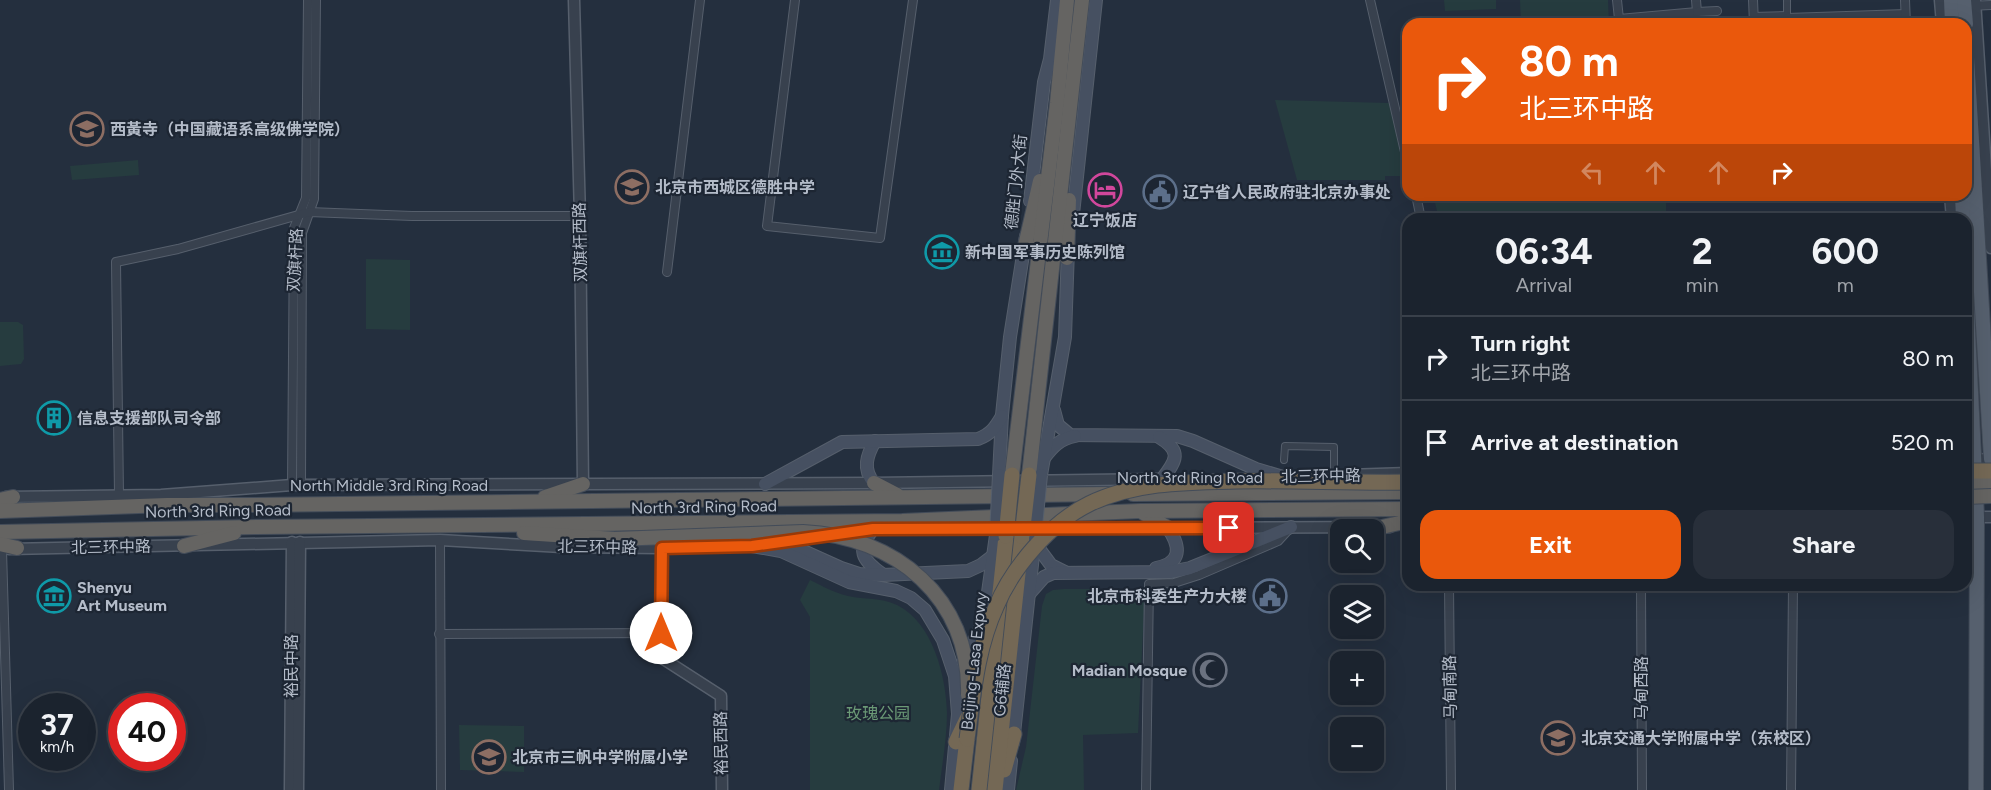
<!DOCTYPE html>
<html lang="en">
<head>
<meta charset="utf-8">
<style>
	body { margin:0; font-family:Figtree,"Noto Sans SC",sans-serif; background:#282f3a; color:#f1f3f6; height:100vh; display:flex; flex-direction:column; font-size:22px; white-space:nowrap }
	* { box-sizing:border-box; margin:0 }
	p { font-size:20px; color:#a0a4aa }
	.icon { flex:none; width:33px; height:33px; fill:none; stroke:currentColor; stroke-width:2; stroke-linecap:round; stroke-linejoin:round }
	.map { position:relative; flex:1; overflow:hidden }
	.side { position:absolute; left:1402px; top:213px; width:570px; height:378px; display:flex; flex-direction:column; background:#1b232e; border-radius:18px; box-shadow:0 6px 24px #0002,0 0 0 2px #39404a }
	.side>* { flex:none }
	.top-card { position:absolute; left:1402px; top:18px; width:570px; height:183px; border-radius:18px; box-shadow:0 6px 24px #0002,0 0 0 2px #39404a; background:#ea580c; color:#fff; overflow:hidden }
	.fabs { position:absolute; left:1330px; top:519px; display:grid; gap:12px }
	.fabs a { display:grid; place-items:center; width:54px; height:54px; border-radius:12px; background:#1b232e; box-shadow:0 6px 24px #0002,0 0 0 2px #39404a; font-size:30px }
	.speed { position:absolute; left:18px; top:693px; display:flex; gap:12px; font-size:30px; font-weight:700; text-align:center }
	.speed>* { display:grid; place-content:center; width:78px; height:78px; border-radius:50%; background:#1b232e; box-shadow:0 6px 24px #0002,0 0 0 2px #39404a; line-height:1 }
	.speed small { font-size:15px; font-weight:400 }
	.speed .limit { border:9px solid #d22; background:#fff; color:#111 }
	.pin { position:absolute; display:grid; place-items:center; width:51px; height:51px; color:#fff; margin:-26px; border-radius:12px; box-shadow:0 3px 9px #0006 }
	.me { position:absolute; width:66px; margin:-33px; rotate:0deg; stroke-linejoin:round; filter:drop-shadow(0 0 4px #0008) }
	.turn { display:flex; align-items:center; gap:21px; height:126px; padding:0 18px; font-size:27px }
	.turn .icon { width:78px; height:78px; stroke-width:2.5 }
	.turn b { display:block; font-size:42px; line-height:51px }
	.lanes { display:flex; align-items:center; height:57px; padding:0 18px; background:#0003; justify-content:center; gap:30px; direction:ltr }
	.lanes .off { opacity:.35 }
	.eta { display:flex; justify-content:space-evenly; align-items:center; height:102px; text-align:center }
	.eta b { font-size:36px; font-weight:700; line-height:42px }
	.cta { display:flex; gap:12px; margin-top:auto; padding:12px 18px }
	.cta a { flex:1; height:69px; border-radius:18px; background:#ea580c; color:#fff; font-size:24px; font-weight:700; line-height:69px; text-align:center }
	.cta a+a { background:#282f3a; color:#f1f3f6 }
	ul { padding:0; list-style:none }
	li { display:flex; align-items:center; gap:18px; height:84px; padding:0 18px; border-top:2px solid #39404a }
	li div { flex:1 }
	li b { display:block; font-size:22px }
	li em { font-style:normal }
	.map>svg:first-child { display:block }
	.green { fill:#263c3f }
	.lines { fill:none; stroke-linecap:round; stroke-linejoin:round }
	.pedestrian-casing { stroke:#565f6c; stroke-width:8 }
	.minor-casing { stroke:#565f6c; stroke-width:10 }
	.tertiary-casing { stroke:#565f6c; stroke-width:13 }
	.secondary-casing { stroke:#565f6c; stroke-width:14 }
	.primary-casing { stroke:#414a57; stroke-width:16 }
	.trunk-casing { stroke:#434c59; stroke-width:16 }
	.motorway-casing { stroke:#434c59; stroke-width:17 }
	.pedestrian { stroke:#38414e; stroke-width:6 }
	.minor { stroke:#38414e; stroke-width:8 }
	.tertiary { stroke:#38414e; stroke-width:10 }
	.secondary { stroke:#465061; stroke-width:12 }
	.primary { stroke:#56606e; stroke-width:14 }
	.trunk { stroke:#656462; stroke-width:14 }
	.motorway { stroke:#746855; stroke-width:15 }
	.secondary-bridge-casing { stroke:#565f6c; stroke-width:14; stroke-linecap:butt }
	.trunk-bridge-casing { stroke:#434c59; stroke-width:16; stroke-linecap:butt }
	.motorway-bridge-casing { stroke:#434c59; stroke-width:17; stroke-linecap:butt }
	.secondary-bridge { stroke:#465061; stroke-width:12 }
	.trunk-bridge { stroke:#656462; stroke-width:14 }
	.motorway-bridge { stroke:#746855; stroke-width:15 }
	.route-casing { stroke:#983908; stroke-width:15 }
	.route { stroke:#ea580c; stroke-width:10 }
	.labels { text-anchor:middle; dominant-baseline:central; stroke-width:4.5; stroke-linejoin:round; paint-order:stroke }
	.poi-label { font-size:16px; font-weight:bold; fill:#b4bcc9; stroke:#1d2633; text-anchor:start }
	.street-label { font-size:16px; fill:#b4bcc9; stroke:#1d2633 }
	.park-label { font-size:16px; fill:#6b9a76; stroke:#1d2633 }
</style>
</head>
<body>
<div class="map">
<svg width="1991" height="790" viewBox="0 0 1991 790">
	<rect width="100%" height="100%" fill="#242f3e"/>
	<!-- green -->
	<g class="green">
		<polygon points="1444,0 1496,0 1496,9 1445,11"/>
		<polygon points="1520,0 1608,0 1609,24 1521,24"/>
		<polygon points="1275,100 1389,103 1408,176 1385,176 1385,180 1297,180"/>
		<polygon points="138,160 139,175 72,180 70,166"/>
		<polygon points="1433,195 1666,195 1666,219 1439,219"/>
		<polygon points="366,259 410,260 410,330 366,329"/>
		<polygon points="0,322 18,322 23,325 24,359 21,364 0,366"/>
		<path d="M810,580C822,586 835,593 848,596C865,600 880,597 897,605C933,623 946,676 947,713C947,738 942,765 939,790H810V617L800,600Z"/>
		<polygon points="1064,589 1145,589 1138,733 1083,735 1084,790 1016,790 1026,747 1042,606 1046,594 1053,590"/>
		<polygon points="459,725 524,726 524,772 460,770"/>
	</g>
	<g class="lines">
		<defs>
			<g id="pedestrian">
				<polyline points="1787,0 1787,24"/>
				<polyline points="1753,16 1787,15"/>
				<polyline points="1787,17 1906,13"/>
				<polyline points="1284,460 1285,446 1334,447 1334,475"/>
			</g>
			<g id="minor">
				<polyline points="795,0 767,226 880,238 913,0"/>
				<polyline points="1370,0 1408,165"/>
				<polyline points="1617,0 1619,19 1697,12 1696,0"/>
				<polyline points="1753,0 1754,24"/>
				<polyline points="1905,0 1906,24"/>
				<polyline points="1970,6 1991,5"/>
				<polyline points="1697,12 1717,11"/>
				<polyline points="1416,195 1421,219"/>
				<polyline points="667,272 700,0"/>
				<polyline points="292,485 294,228 306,198 308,0"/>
				<polyline points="301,485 302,233 314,199 316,0"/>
				<polyline points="119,495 116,262 178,249 309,212 412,216 580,216"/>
				<polyline points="440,540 441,790"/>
				<polyline points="2,550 9,790"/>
				<polyline points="1449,585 1451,790"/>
				<polyline points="1641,585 1642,790"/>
				<polyline points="439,634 661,633"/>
				<polyline points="1146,790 1149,584 1174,583 1199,575 1278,541 1289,529"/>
				<polyline points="1791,790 1793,585"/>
			</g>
			<g id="tertiary">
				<polyline points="574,0 580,216 583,484"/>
				<polyline points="1940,0 1942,24"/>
				<polyline points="1975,0 1991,248"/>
				<polyline points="1950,195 1952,219"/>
				<polyline points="1966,460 1991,459"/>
				<polyline points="1347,475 1408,473"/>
				<polyline points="6,497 161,495 292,485 874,483 1160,479"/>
				<polyline points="1966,517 1991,517"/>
				<polyline points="836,534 873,529 1390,527"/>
				<polyline points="662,548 662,658 721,696 722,790"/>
				<polyline points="9,549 440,540 562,547 662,548 752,546 814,537"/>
				<polyline points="290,790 292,542"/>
				<polyline points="298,790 300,542"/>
			</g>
			<g id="secondary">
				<polyline points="1030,201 1044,82 1050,59 1057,0"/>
				<polyline points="1073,214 1096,0"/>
				<polyline points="1054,410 1058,425 1070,435 1177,436 1193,441 1256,469 1283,477"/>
				<path d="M1159,437C1182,451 1177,460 1162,479"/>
				<path d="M1044,458C1053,446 1060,439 1075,436"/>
				<polyline points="999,475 1002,415 1010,337 1026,236"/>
				<polyline points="1041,475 1065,337 1068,249"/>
				<path d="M874,483C862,469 867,455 875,441"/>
				<path d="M765,484L842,442L978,439C991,434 995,428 1002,416"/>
				<path d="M873,529C856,550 862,560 882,574"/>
				<polyline points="781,541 841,568 859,574 883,575 968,571 981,565 994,555"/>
				<polyline points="1034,542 1051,565 1065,572"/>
				<polyline points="752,546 781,551 849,582 896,591 911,598 925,610 943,640 955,676 958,714 951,790"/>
				<path d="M1156,568C1182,563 1181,547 1168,528"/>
				<polyline points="1029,594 1044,577 1053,573 1170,572 1190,568 1291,527"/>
				<polyline points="963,662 984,621 996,535"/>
				<polyline points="1013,743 1034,546"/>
				<polyline points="1008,790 1011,761"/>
			</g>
			<g id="primary">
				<polyline points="1951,0 1952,24"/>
				<polyline points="1964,0 1966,24"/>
				<polyline points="1966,41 1991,459"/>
				<polyline points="1962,195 1963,219"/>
				<polyline points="1966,288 1977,517 1976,790"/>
			</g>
			<g id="trunk">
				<polyline points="1025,246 1040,181"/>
				<polyline points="1067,258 1069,200"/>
				<polyline points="1012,475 1057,103 1067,0"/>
				<polyline points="1029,475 1082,0"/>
				<polyline points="874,483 897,495"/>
				<polyline points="1133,494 1408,492"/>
				<polyline points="1028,495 1111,494"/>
				<polyline points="545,497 583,484"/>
				<polyline points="0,500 13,497"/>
				<polyline points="0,511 167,505 251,505 1009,496"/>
				<polyline points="1142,512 1168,528"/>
				<polyline points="1382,527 1408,521"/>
				<polyline points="0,532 258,527 902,521 1140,511 1408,509"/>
				<polyline points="524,533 615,539"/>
				<polyline points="0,544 17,548"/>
				<polyline points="184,546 234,533"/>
			</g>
			<g id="motorway">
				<polyline points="956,742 968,717"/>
				<polyline points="1004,770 1014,734"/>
				<polyline points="961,790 967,739"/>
				<polyline points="979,790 1006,536"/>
				<polyline points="995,790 1022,536"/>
			</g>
		</defs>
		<!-- pedestrian casing -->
		<use href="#pedestrian" class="pedestrian-casing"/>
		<!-- minor casing -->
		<use href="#minor" class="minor-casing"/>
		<!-- tertiary casing -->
		<use href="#tertiary" class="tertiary-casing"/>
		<!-- secondary casing -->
		<use href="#secondary" class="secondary-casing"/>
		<!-- primary casing -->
		<use href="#primary" class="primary-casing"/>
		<!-- trunk casing -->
		<use href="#trunk" class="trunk-casing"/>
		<!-- motorway casing -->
		<use href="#motorway" class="motorway-casing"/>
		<!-- pedestrian -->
		<use href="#pedestrian" class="pedestrian"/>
		<!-- minor -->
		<use href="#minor" class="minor"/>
		<!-- tertiary -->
		<use href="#tertiary" class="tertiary"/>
		<!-- secondary -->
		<use href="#secondary" class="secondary"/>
		<!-- primary -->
		<use href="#primary" class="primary"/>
		<!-- trunk -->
		<use href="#trunk" class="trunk"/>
		<!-- motorway -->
		<use href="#motorway" class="motorway"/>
		<defs>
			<g id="secondary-bridge">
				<polyline points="996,535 999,475"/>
				<polyline points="1035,536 1041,475"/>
			</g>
			<g id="trunk-bridge">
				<polyline points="1966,482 1991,481"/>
				<polyline points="1966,497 1991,496"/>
				<path d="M615,539L803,532C895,536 971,598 968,695"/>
			</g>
			<g id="motorway-bridge">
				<polyline points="1966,471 1991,471"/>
				<polyline points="1006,536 1012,475"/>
				<polyline points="1022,536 1029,475"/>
				<path d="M967,739C973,695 977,648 996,607C1012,568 1050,523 1089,504C1134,482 1186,482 1236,481C1293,480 1351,483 1408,482"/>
			</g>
		</defs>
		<!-- secondary-bridge casing -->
		<use href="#secondary-bridge" class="secondary-bridge-casing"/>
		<!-- trunk-bridge casing -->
		<use href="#trunk-bridge" class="trunk-bridge-casing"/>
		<!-- motorway-bridge casing -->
		<use href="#motorway-bridge" class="motorway-bridge-casing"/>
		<!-- secondary-bridge -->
		<use href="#secondary-bridge" class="secondary-bridge"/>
		<!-- trunk-bridge -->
		<use href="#trunk-bridge" class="trunk-bridge"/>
		<!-- motorway-bridge -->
		<use href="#motorway-bridge" class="motorway-bridge"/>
	</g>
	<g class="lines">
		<defs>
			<polyline id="route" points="661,633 662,548 752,546 873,529 1229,528"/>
		</defs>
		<!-- route casing -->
		<use href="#route" class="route-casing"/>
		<!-- route -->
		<use href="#route" class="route"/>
	</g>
	<!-- icons -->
	<defs>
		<symbol id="university-ring" viewBox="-11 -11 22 22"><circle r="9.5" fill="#1d2633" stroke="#8d6e63" stroke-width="1.5"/><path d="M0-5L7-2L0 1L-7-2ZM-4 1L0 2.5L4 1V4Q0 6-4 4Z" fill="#8d6e63"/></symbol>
		<symbol id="school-ring" viewBox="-11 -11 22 22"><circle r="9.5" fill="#1d2633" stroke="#8d6e63" stroke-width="1.5"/><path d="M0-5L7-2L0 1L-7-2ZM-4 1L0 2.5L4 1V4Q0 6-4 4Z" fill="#8d6e63"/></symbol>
		<symbol id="hotel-ring" viewBox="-11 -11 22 22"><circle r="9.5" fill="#1d2633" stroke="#d1479c" stroke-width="1.5"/><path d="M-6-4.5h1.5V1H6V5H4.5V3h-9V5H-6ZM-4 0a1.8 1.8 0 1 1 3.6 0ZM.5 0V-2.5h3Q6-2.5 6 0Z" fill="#d1479c"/></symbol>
		<symbol id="civic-ring" viewBox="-11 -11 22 22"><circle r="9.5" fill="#1d2633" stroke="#5c6f8a" stroke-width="1.5"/><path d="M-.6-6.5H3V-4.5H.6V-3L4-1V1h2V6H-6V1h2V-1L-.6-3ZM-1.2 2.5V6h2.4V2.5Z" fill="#5c6f8a"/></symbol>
		<symbol id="museum-ring" viewBox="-11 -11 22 22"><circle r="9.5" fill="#1d2633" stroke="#0f9aa8" stroke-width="1.5"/><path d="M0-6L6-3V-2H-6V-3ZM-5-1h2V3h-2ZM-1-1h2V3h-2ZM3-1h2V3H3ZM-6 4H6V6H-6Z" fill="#0f9aa8"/></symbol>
		<symbol id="building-ring" viewBox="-11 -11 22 22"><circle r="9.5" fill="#1d2633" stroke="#0f9aa8" stroke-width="1.5"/><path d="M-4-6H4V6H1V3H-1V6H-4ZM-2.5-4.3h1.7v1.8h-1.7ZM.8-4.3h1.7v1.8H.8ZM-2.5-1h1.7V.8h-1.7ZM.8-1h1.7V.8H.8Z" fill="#0f9aa8"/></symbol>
		<symbol id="mosque-ring" viewBox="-11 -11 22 22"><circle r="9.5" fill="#1d2633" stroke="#6b7280" stroke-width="1.5"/><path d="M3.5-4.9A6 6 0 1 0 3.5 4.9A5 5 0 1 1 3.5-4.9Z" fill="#6b7280"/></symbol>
	</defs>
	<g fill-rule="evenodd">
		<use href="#university-ring" x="68" y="110" width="38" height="38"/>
		<use href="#school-ring" x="613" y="168" width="38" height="38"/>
		<use href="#hotel-ring" x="1086" y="171" width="38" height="38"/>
		<use href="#civic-ring" x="1141" y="173" width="38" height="38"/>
		<use href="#museum-ring" x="923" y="233" width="38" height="38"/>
		<use href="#building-ring" x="35" y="399" width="38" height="38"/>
		<use href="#museum-ring" x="35" y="577" width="38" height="38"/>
		<use href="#civic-ring" x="1251" y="577" width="38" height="38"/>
		<use href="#mosque-ring" x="1191" y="651" width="38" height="38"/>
		<use href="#school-ring" x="1539" y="719" width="38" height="38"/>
		<use href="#school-ring" x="470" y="738" width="38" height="38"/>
	</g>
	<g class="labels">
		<!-- poi labels -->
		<g class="poi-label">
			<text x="110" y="129">西黃寺（中国藏语系高级佛学院）</text>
			<text x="655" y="187">北京市西城区德胜中学</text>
			<text x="1183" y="192">辽宁省人民政府驻北京办事处</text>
			<text x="1105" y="220" text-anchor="middle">辽宁饭店</text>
			<text x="965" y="252">新中国军事历史陈列馆</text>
			<text x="77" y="418">信息支援部队司令部</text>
			<text x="77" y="587">Shenyu<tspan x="77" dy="18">Art Museum</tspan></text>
			<text x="1247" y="596" text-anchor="end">北京市科委生产力大楼</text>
			<text x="1187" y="670" text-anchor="end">Madian Mosque</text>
			<text x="1581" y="738">北京交通大学附属中学（东校区）</text>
			<text x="512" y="757">北京市三帆中学附属小学</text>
		</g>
		<!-- street labels -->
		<g class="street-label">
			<text transform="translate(1016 182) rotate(-84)">德胜门外大街</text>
			<text transform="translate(580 242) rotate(-91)">双旗杆西路</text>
			<text transform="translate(295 260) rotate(-87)">双旗杆路</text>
			<text transform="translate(1321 476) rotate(-1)">北三环中路</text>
			<text x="1190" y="477">North 3rd Ring Road</text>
			<text x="389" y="485">North Middle 3rd Ring Road</text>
			<text transform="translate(704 507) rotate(-1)">North 3rd Ring Road</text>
			<text transform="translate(218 511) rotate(-1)">North 3rd Ring Road</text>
			<text transform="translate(111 547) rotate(-1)">北三环中路</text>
			<text transform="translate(597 547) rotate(1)">北三环中路</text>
			<text transform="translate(974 661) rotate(-84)">Beijing-Lasa Expwy</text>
			<text transform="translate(291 666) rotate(-90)">裕民中路</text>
			<text transform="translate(1450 687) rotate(-91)">马甸南路</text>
			<text transform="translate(1641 688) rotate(-90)">马甸西路</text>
			<text transform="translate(1002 690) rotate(-84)">G6辅路</text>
			<text transform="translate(721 743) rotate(-91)">裕民西路</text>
		</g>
		<!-- park labels -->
		<g class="park-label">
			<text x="878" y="713">玫瑰公园</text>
		</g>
	</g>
</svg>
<div class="fabs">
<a><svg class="icon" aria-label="search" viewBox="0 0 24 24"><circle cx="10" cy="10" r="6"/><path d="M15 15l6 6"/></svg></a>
<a><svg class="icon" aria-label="layers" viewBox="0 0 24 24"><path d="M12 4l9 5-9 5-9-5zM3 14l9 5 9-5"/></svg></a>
<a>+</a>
<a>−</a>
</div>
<div class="speed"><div>37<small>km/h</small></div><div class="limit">40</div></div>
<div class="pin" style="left:1229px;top:528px;background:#d93025"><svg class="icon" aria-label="arrive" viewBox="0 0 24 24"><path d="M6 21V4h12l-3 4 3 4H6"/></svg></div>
<svg class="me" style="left:661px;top:633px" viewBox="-20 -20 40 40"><circle r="19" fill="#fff"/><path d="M0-13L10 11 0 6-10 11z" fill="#ea580c"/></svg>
<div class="top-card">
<div class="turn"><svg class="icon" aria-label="right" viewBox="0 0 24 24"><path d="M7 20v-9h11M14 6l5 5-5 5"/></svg><div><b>80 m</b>北三环中路</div></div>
<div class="lanes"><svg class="icon off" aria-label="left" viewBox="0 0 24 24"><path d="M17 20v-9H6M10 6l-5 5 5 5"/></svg><svg class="icon off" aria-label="ahead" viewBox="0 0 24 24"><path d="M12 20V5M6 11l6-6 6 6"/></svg><svg class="icon off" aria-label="ahead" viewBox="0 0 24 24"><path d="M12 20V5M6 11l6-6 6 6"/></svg><svg class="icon" aria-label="right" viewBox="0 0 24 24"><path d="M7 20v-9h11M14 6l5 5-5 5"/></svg></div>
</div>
<section class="side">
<div class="eta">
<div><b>06:34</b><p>Arrival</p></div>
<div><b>2</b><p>min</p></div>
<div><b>600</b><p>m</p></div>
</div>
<ul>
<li><svg class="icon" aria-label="right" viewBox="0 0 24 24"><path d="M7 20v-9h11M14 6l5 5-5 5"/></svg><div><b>Turn right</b><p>北三环中路</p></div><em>80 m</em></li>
<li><svg class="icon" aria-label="arrive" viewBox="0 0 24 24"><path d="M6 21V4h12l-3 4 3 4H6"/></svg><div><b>Arrive at destination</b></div><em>520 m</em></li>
</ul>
<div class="cta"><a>Exit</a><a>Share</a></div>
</section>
</div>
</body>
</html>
